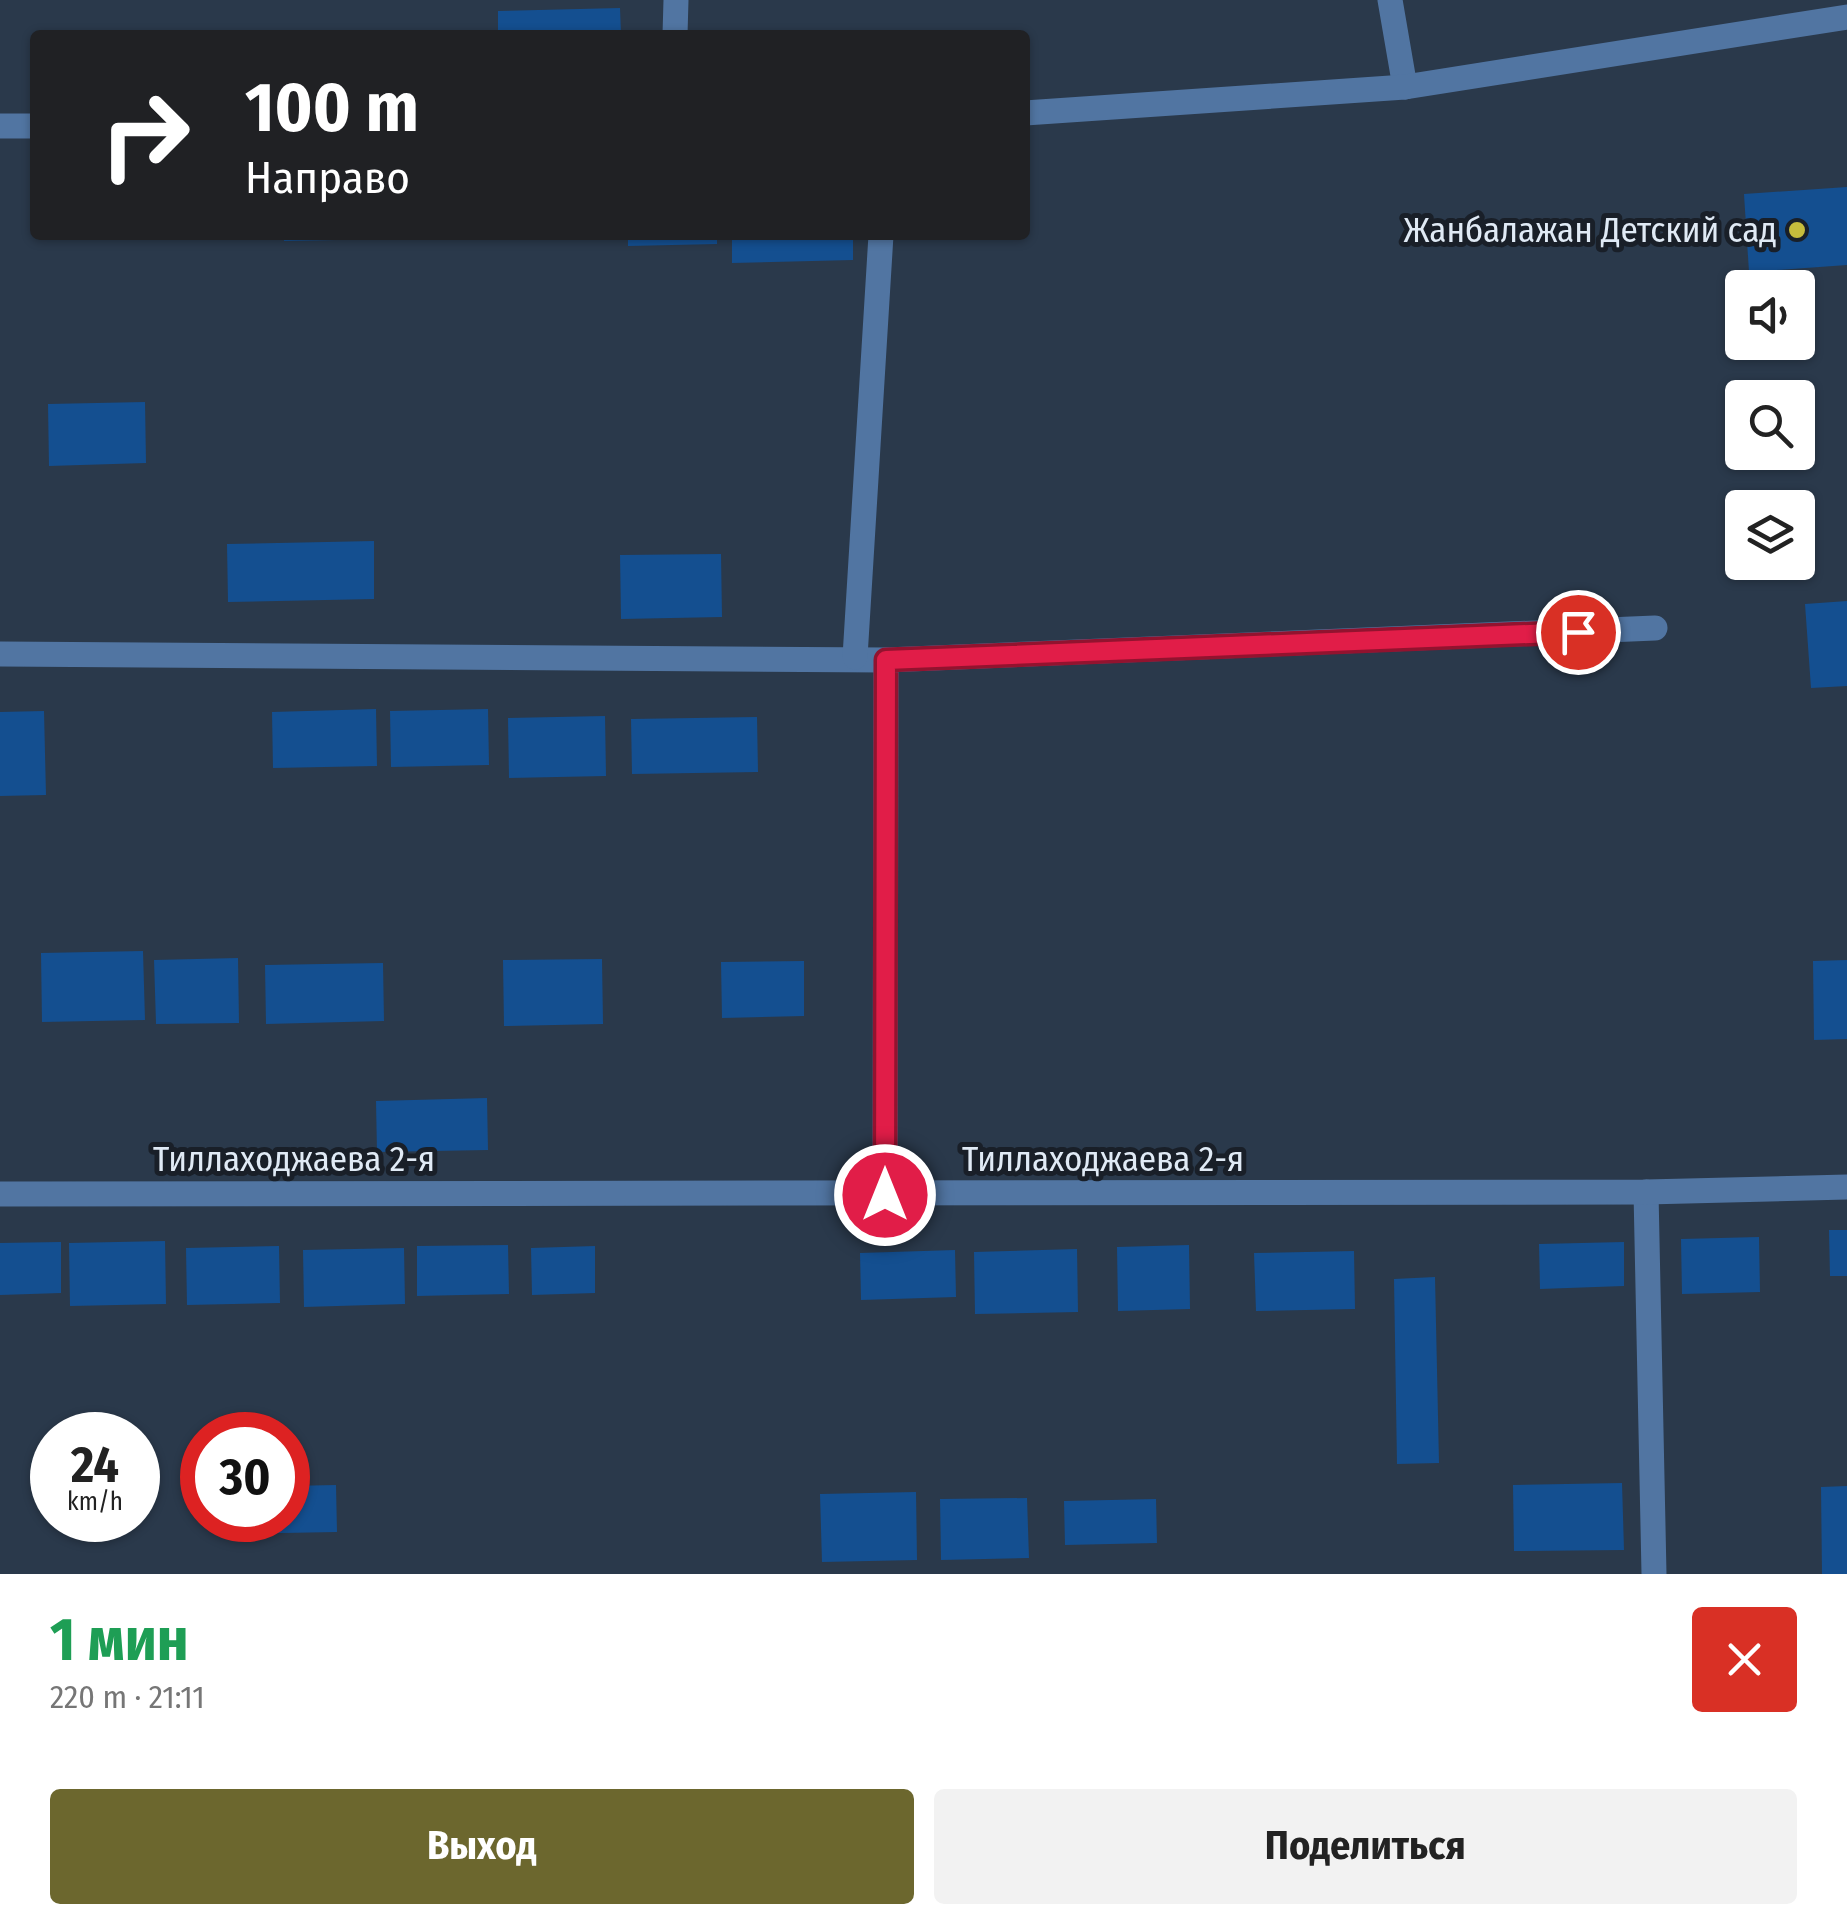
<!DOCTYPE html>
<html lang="ru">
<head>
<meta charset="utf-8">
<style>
	body { margin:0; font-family:"Fira Sans Condensed",sans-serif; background:#f2f2f2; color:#222; height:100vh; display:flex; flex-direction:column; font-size:38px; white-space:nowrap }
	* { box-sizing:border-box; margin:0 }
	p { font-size:32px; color:#767676 }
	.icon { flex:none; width:55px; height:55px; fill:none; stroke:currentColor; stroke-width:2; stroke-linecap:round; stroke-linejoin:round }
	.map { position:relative; height:1574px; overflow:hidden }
	.panel { display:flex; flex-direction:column; background:#fff; flex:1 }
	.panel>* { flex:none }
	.banner { position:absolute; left:30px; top:30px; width:1000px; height:210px; border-radius:10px; box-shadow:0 2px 8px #0004; background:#202124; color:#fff; overflow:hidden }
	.controls { position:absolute; left:1725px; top:270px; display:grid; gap:20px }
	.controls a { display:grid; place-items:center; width:90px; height:90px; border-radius:10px; background:#fff; box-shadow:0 2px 8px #0004; font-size:50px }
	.speed { position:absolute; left:30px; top:1412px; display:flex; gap:20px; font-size:50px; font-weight:700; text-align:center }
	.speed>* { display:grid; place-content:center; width:130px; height:130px; border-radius:50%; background:#fff; box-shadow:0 2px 8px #0004; line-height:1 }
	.speed small { font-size:25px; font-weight:400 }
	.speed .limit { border:15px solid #d22; background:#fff; color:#111 }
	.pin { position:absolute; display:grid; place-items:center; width:85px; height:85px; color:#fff; margin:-42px; border:5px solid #fff; border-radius:50%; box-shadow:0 2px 10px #0007 }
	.me { position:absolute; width:110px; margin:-55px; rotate:0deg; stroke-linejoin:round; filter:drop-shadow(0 0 8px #0008) }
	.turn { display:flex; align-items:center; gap:35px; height:210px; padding:0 50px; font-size:45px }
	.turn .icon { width:130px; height:130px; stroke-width:2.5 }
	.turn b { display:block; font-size:70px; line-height:85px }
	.round { display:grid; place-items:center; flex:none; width:105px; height:105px; border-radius:10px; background:#f2f2f2 }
	.overview { display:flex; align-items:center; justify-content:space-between; height:170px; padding:0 50px }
	h1 { font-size:60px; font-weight:700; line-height:75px; color:#1e9e55 }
	.action { display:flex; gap:20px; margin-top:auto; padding:20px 50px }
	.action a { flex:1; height:115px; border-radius:10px; background:#6c672e; color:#fff; font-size:40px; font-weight:700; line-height:115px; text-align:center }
	.action a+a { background:#f2f2f2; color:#222 }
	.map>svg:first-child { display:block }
	.building { fill:#144f90 }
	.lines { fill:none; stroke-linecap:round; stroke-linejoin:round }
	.minor { stroke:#5175a2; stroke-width:25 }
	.route-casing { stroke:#92132f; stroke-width:25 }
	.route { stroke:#e11d48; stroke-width:18 }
	.poi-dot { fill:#c6bc3c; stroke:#191f28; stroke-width:4 }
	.labels { text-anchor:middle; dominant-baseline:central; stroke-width:10; stroke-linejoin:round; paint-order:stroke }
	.poi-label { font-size:35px; fill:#e0eaf5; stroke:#191f28; text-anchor:end }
	.street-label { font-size:35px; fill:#e0eaf5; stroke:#191f28 }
</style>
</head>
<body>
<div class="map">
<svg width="1847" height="1574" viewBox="0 0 1847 1574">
	<rect width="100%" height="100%" fill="#2a394b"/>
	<!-- building -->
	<g class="building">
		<polygon points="620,8 621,35 498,35 498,11"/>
		<polygon points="1847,187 1847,265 1749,272 1744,194"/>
		<polygon points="284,235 389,235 389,239 284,241"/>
		<polygon points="628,235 717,235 717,244 628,246"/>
		<polygon points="732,235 853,235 853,260 732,263"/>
		<polygon points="145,402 146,463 49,466 48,404"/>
		<polygon points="374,541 374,599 228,602 227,544"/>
		<polygon points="721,554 722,617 621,619 620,555"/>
		<polygon points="1847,601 1847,686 1811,688 1805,604"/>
		<polygon points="376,709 377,766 273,768 272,712"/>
		<polygon points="488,709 489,765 391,767 390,711"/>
		<polygon points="44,711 46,795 0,796 0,712"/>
		<polygon points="605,716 606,776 509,778 508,718"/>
		<polygon points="757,717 758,772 632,774 631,719"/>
		<polygon points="143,951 145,1020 42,1022 41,953"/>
		<polygon points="238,958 239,1023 156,1024 154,960"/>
		<polygon points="602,959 603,1024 504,1026 503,960"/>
		<polygon points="1847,960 1847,1039 1814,1040 1813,961"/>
		<polygon points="804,961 804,1016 722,1018 721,962"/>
		<polygon points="383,963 384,1021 266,1024 265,965"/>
		<polygon points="487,1098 488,1150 377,1152 376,1101"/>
		<polygon points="1829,1230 1847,1230 1847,1276 1830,1276"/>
		<polygon points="1759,1237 1760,1292 1682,1294 1681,1239"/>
		<polygon points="165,1241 166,1304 70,1306 69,1243"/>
		<polygon points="61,1242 61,1293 0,1295 0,1243"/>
		<polygon points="1624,1242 1624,1286 1540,1289 1539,1244"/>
		<polygon points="508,1245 509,1294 417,1296 417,1246"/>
		<polygon points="1189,1245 1190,1309 1118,1311 1117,1247"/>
		<polygon points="279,1246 280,1303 187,1305 186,1248"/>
		<polygon points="595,1246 595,1293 532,1295 531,1248"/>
		<polygon points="404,1248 405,1304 304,1307 303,1250"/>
		<polygon points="1077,1249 1078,1312 975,1314 974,1252"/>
		<polygon points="955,1250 956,1297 861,1300 860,1253"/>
		<polygon points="1354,1251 1355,1309 1256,1311 1254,1253"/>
		<polygon points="1435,1277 1439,1463 1397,1464 1394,1279"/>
		<polygon points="1622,1483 1624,1550 1514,1551 1513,1485"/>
		<polygon points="336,1485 337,1532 233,1534 233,1520 288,1520 288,1486"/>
		<polygon points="1847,1486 1847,1574 1822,1574 1821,1487"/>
		<polygon points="916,1492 917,1560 822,1562 820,1494"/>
		<polygon points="1027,1498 1029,1558 941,1560 940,1499"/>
		<polygon points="1156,1499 1157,1543 1065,1545 1064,1501"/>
	</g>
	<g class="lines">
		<!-- minor -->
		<g class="minor">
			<polyline points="1390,0 1405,87"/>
			<polyline points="675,35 676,0"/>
			<polyline points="1025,113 1405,87 1847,17"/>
			<polyline points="0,126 35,126"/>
			<polyline points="0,654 886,660 1655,628"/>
			<polyline points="855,657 881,235"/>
			<polyline points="1646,1192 1654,1574"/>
			<polyline points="0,1194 1646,1192 1847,1187"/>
			<polyline points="885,1195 886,660"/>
		</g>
	</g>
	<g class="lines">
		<defs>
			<polyline id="route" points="885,1195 886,660 1578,632"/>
		</defs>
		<!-- route casing -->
		<use href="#route" class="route-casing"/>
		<!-- route -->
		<use href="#route" class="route"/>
	</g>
	<!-- markers -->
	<circle class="poi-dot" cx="1797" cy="230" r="10"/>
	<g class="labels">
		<!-- poi labels -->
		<g class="poi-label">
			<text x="1777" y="230">Жанбалажан Детский сад</text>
		</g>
		<!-- street labels -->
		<g class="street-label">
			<text x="294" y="1159">Тиллаходжаева 2-я</text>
			<text x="1103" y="1159">Тиллаходжаева 2-я</text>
		</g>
	</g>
</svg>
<div class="controls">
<a><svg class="icon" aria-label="sound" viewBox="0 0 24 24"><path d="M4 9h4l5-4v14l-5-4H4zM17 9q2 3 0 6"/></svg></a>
<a><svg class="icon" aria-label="search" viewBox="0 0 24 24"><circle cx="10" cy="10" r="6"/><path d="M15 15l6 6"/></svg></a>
<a><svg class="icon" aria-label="layers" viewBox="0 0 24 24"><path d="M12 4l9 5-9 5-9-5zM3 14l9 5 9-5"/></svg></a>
</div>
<div class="speed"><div>24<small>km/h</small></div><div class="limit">30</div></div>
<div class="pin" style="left:1578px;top:632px;background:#d93025"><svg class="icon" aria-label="arrive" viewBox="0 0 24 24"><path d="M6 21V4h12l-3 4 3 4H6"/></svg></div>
<svg class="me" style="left:885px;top:1195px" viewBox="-20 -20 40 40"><circle r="17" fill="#e11d48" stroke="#fff" stroke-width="3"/><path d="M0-11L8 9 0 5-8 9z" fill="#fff"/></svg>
<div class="banner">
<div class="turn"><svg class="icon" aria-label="right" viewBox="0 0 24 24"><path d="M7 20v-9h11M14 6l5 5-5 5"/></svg><div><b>100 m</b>Направо</div></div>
</div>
</div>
<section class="panel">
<div class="overview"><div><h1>1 мин</h1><p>220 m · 21:11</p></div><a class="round" style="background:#d93025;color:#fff"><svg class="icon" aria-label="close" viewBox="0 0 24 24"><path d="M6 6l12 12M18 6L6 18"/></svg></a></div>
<div class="action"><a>Выход</a><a>Поделиться</a></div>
</section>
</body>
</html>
